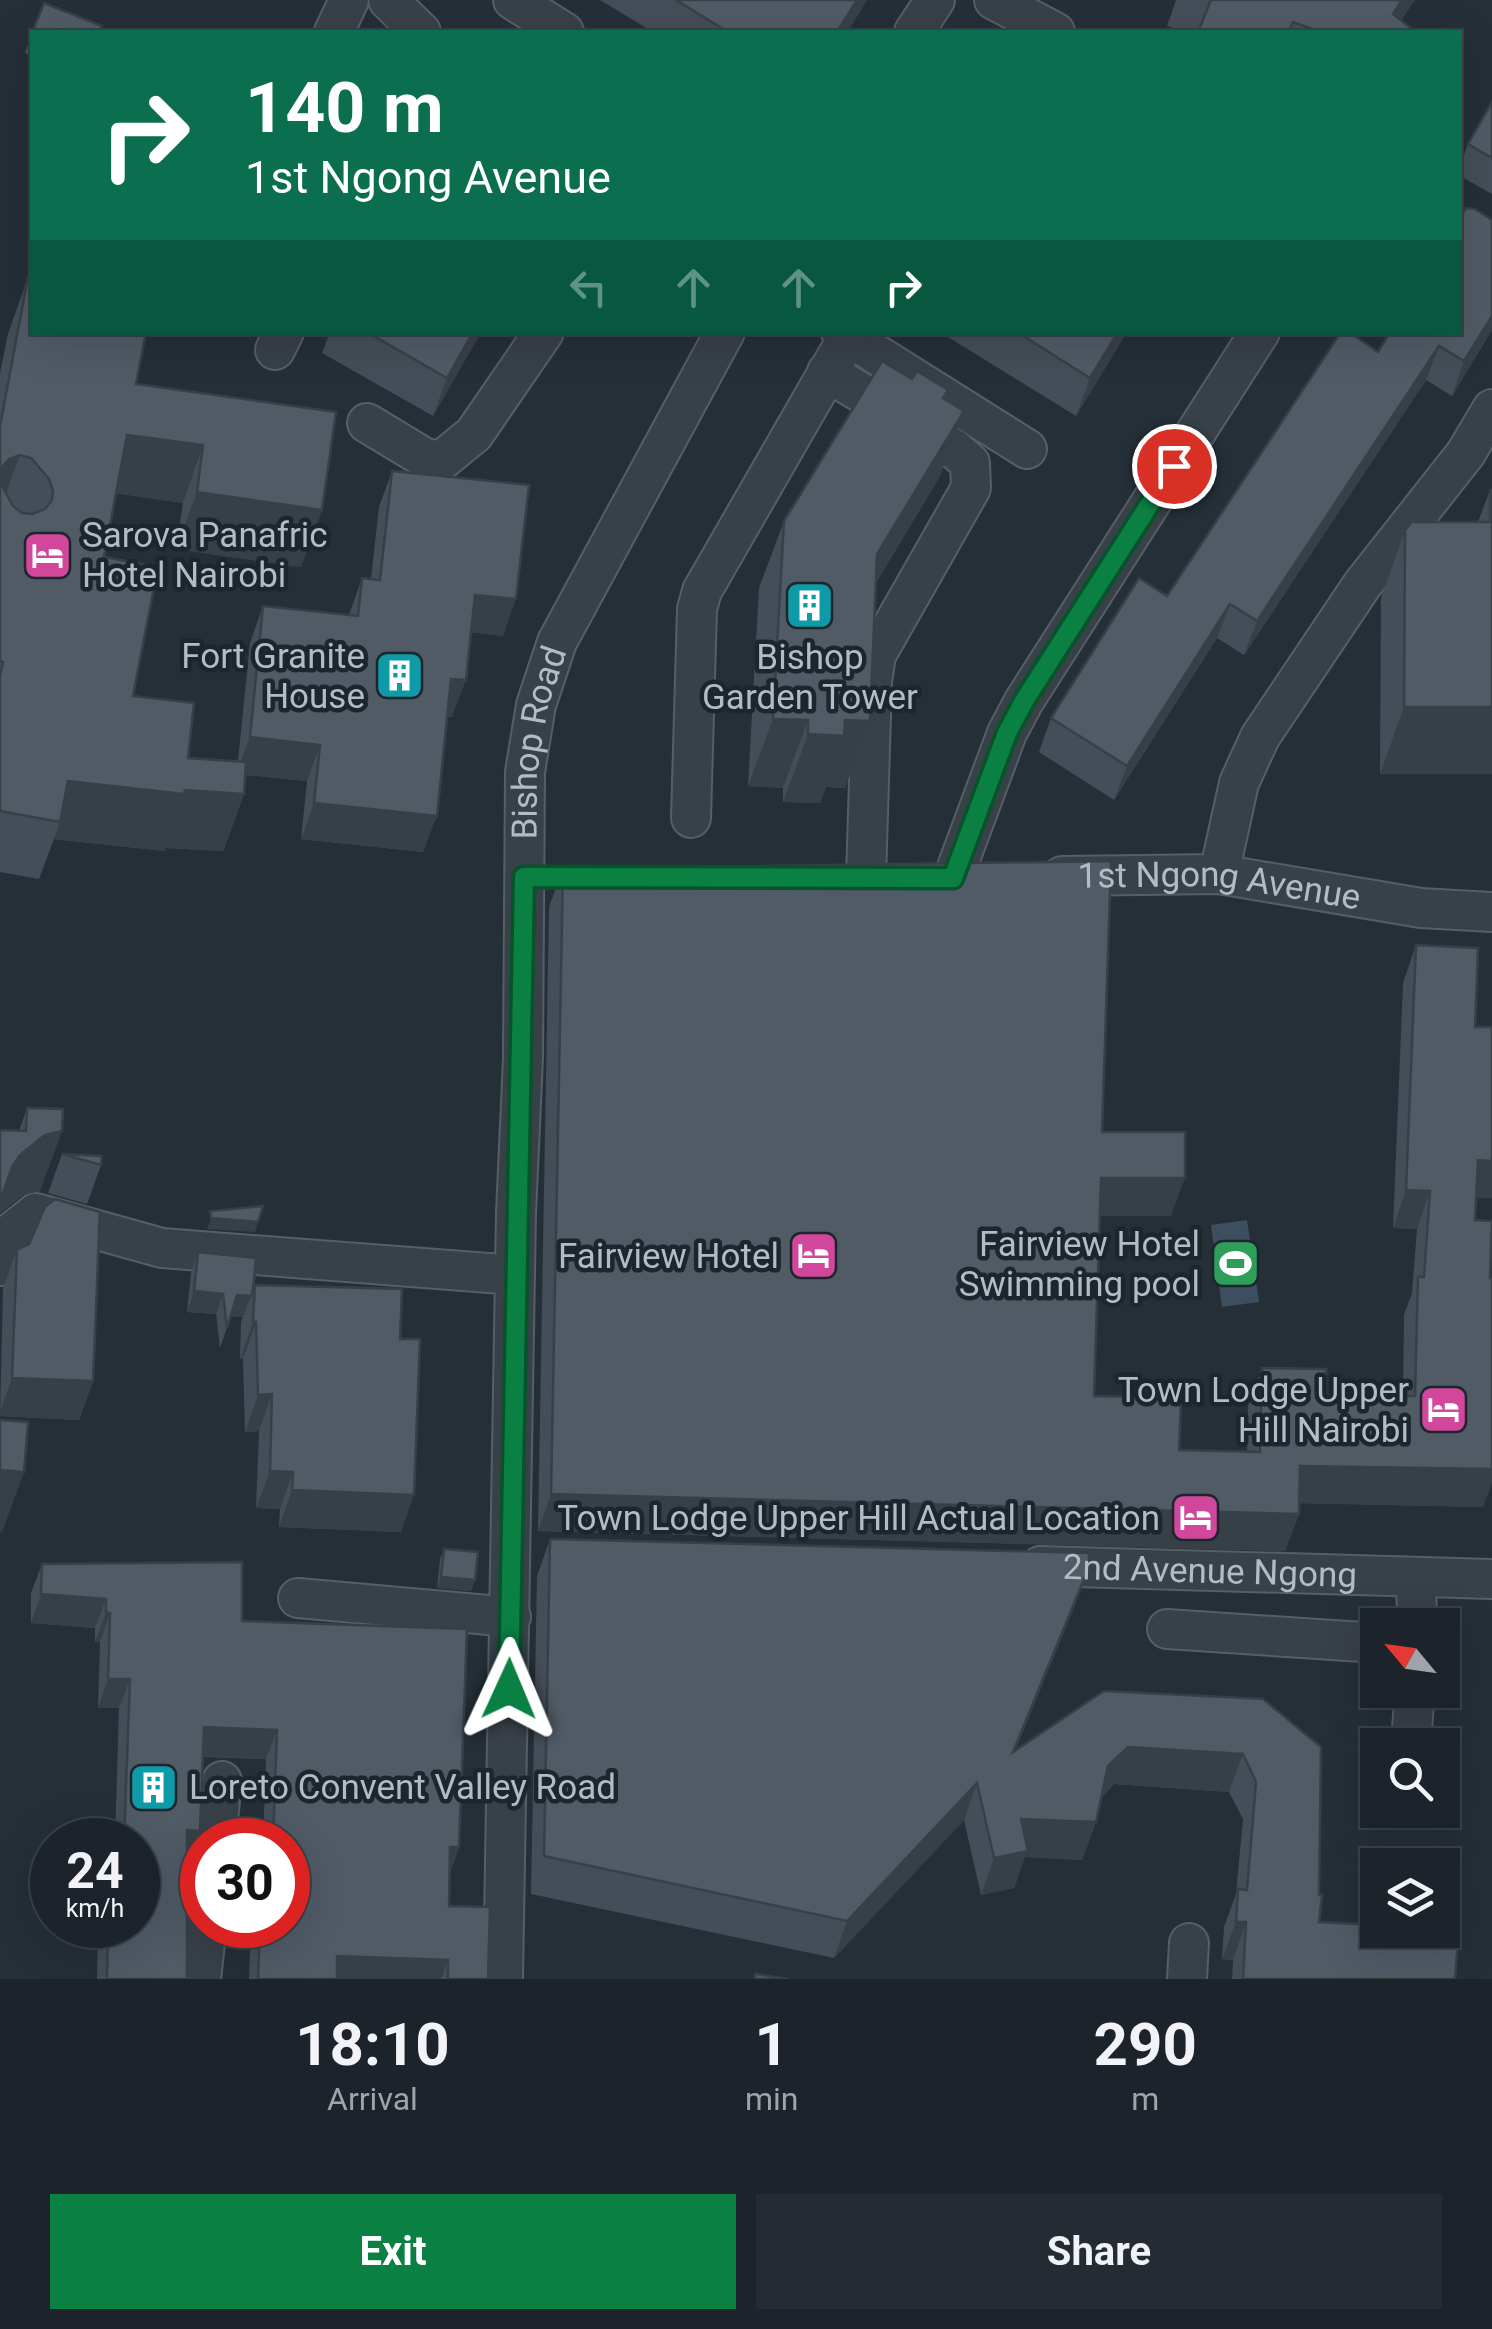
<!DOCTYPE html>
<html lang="en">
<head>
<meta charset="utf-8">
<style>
	body { margin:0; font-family:Roboto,sans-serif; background:#252b32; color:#f1f3f6; height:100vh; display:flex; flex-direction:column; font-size:38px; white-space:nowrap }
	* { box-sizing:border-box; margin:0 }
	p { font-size:32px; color:#a0a4a8 }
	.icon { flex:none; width:55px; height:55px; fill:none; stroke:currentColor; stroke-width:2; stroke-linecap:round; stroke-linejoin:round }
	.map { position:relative; height:1979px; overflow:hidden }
	.sheet { display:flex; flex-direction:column; background:#1c232a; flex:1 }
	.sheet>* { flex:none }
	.top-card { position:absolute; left:30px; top:30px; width:1432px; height:305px; border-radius:0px; box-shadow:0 10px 40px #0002,0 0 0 2px #3a4047; background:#0b6e4f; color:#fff; overflow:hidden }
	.needle { width:65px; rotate:299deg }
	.controls { position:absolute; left:1360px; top:1608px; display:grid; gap:20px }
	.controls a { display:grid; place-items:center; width:100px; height:100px; border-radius:0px; background:#1c232a; box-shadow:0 10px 40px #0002,0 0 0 2px #3a4047; font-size:50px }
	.speed { position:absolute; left:30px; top:1818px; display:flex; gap:20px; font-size:50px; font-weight:700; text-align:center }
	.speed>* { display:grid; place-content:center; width:130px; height:130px; border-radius:50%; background:#1c232a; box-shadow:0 10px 40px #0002,0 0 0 2px #3a4047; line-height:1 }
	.speed small { font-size:25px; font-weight:400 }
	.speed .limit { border:15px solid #d22; background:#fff; color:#111 }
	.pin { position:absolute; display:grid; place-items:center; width:85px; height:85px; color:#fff; margin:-42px; border:5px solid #fff; border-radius:50%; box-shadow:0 2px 10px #0007 }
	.me { position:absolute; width:110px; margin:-55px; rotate:1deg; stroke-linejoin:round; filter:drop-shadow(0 0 8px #0008) }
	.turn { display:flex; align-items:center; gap:35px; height:210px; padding:0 50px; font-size:45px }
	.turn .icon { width:130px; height:130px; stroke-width:2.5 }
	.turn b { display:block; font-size:70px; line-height:85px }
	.lanes { display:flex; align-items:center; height:95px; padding:0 50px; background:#0003; justify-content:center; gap:50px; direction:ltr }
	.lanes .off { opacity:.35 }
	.eta { display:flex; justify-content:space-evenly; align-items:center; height:170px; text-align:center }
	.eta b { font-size:60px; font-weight:700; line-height:70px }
	.button { display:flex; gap:20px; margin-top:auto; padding:20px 50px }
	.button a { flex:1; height:115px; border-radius:0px; background:#0b8043; color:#fff; font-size:40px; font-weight:700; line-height:115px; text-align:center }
	.button a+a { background:#252b32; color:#f1f3f6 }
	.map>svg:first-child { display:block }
	.water { fill:#3d4e5f }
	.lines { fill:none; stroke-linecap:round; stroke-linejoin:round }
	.minor-casing { stroke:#565e66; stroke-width:42 }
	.minor { stroke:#384048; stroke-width:38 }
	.wall { fill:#454e58 }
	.shaded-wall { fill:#384047 }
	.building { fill:#505b66; stroke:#384047; stroke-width:2.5 }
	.route-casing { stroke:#07532c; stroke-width:25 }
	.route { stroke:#0b8043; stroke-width:18 }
	.labels { text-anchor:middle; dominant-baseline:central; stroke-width:9; stroke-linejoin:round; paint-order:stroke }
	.poi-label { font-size:35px; fill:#b3bbc4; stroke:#1d252d; text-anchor:end }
	.street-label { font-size:35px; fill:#b3bbc4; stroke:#1d252d }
</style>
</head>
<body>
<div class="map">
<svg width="1492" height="1979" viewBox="0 0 1492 1979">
	<rect width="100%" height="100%" fill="#252f38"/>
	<!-- water -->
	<polygon class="water" points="1247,1220 1259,1302 1222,1307 1211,1225"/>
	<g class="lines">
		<defs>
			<g id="minor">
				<polyline points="388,0 421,32"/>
				<polyline points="513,0 564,32"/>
				<polyline points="994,0 1055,32"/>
				<polyline points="334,32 349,0"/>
				<polyline points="914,32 935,0"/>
				<polyline points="841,332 1027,449"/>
				<polyline points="275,350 284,332"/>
				<polyline points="827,372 954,449 970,463 971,488 876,655 872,682 866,879"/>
				<polyline points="367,423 425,458 441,461 474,434 544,332"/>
				<polyline points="691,818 697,609 702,591 851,332"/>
				<polyline points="1219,874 1239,783 1260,737 1362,585 1466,453 1492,409"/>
				<path id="s1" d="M1062,876L1219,874L1421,908L1492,912"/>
				<polyline points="953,878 1007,733 1024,701 1260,332"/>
				<polyline points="0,1266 12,1232 36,1213 162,1248 515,1275"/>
				<path id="s2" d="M1040,1566L1492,1579"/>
				<polyline points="1416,1577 1417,1625"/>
				<polyline points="298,1598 511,1617"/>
				<polyline points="1167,1629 1378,1643"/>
				<polyline points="1412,1729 1415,1690"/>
				<polyline points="216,1840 222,1781"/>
				<polyline points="201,1979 207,1925"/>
				<path id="s3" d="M503,1979L516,1213L523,1058L525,772L536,705L557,642L725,332"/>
				<polyline points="1187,1979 1189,1943"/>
			</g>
		</defs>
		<!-- minor casing -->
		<use href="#minor" class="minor-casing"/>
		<!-- minor -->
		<use href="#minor" class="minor"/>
	</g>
	<!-- wall -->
	<g class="wall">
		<polygon points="600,0 867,0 847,32 653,32"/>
		<polygon points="1176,0 1415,0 1401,20 1416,32 1185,32 1167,26"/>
		<polygon points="32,32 32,56 25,53"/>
		<polygon points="1492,102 1492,194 1460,176 1460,166 1468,144"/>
		<polygon points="28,277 136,384 322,510 301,567 176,549 183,503 116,493 104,557 133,696 188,758 238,761 250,643 263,606 349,615 362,578 371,579 379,507 392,471 503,636 471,632 452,717 447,717 423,852 301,839 307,781 245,775 244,794 223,851 165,848 164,851 54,839 39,879 0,872 0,373 8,334"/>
		<polygon points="1492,330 1452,396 1426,380 1244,655 1217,638 1114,800 1039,752 1051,718 1167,596 1378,352"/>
		<polygon points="330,332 481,332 433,416 322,353"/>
		<polygon points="940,332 1127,332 1076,416"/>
		<polygon points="912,379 948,390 945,399 964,411 939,478 876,583 870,721 845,788 826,787 820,803 783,802 783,788 748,786 759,588 784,521"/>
		<polygon points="1490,490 1492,774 1380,774 1381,598 1405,530 1478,522"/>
		<polygon points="563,869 1102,1132 1171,1216 1100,1216 1094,1396 1179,1450 1247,1452 1248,1406 1262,1368 1326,1395 1403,1396 1404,1315 1412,1293 1417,1229 1393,1228 1403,983 1416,945 1475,1027 1475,1220 1483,1507 1299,1503 1299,1514 1285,1551 538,1531 549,907"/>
		<polygon points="27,1108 40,1191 23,1195 0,1213 0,1130 19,1131"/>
		<polygon points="62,1154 101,1165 87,1204 48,1193"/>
		<polygon points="17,1250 93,1381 79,1420 0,1416 3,1288"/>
		<polygon points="198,1252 253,1289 400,1339 401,1532 279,1527 280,1509 256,1508 259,1431 245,1432 243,1359 240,1359 241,1322 243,1317 231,1316 220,1348 216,1314 187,1312 191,1273"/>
		<polygon points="550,1539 1075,1605 1015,1751 1263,1699 1319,1922 1455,1979 1232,1979 1233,1960 1222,1959 1224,1927 1236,1894 1243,1819 1229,1792 1114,1784 1102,1797 1096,1822 1082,1860 1025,1857 1014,1888 981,1895 964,1820 834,1958 531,1894 537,1576"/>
		<polygon points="444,1549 475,1580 471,1591 437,1588 440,1559"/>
		<polygon points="42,1564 242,1621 459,1847 450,1873 449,1906 488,1979 249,1979 251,1925 288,1925 288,1840 263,1840 266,1759 203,1757 200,1831 190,1860 187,1860 187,1979 97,1979 98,1925 138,1925 138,1840 115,1840 119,1708 98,1708 100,1642 95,1642 95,1628 31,1623 31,1593"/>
	</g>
	<!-- shaded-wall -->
	<g class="shaded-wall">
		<polygon points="857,0 867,0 847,32 837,32"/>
		<polygon points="1402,0 1415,0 1392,32 1393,14"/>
		<polygon points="1492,316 1492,330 1452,396 1464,361"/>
		<polygon points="473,332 481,332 433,416 447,378"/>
		<polygon points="1118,332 1127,332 1076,416 1090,378"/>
		<polygon points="1439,346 1426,380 1244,655 1257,621"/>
		<polygon points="964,411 939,478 853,621 877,554"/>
		<polygon points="127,435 203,445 183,503 106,492"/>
		<polygon points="20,455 0,509 0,470 9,459"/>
		<polygon points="197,492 322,510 301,567 176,549"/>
		<polygon points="475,595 516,599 503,636 462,631"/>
		<polygon points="1230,604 1217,638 1114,800 1127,766"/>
		<polygon points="451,679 466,680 452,717 438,716"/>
		<polygon points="1404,707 1492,707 1492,774 1380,774"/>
		<polygon points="773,719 808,720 783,788 748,786"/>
		<polygon points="845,720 870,721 845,788 826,787 820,803 783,802 808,734"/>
		<polygon points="250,737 320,745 307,781 236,774"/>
		<polygon points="68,781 185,790 244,794 223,851 165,848 164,851 54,839 60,822"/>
		<polygon points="314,803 437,816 423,852 301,839"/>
		<polygon points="62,1131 40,1191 23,1195 0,1213 0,1195 13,1165 20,1155 45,1135"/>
		<polygon points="1478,1160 1492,1161 1492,1198 1464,1198"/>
		<polygon points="1101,1178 1185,1178 1171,1216 1087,1216"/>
		<polygon points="1406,1190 1430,1191 1417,1229 1393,1228"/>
		<polygon points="211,1218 258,1222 255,1232 207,1229"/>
		<polygon points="194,1291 223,1294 216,1314 187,1312"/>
		<polygon points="237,1295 251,1296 243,1317 230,1315"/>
		<polygon points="253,1322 256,1322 243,1359 240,1359"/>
		<polygon points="12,1378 93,1381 79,1420 0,1416 0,1412"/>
		<polygon points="272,1394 259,1431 245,1432 258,1395"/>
		<polygon points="1300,1466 1492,1469 1492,1483 1483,1507 1286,1503"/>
		<polygon points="0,1470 24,1472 2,1532 0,1532"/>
		<polygon points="270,1471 293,1472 280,1509 256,1508"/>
		<polygon points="292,1490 414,1495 401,1532 279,1527"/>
		<polygon points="551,1494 1299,1514 1285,1551 538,1531"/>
		<polygon points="1089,1567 1075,1605 999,1790 1013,1752"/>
		<polygon points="441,1577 475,1580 471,1591 437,1588"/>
		<polygon points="41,1594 106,1599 95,1628 31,1623"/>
		<polygon points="106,1613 110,1613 100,1642 95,1642"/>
		<polygon points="108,1679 130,1679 119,1708 98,1708"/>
		<polygon points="204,1727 277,1730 266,1759 193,1756"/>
		<polygon points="1128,1747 1243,1754 1229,1792 1114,1784 1094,1804 1108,1766"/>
		<polygon points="977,1783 964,1820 834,1958 847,1921"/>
		<polygon points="1021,1819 1096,1822 1082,1860 1025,1857 1014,1888 981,1895 994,1858"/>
		<polygon points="187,1830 200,1831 190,1860 176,1859"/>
		<polygon points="450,1847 459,1847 449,1876"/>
		<polygon points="1236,1922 1246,1922 1233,1960 1222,1959"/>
		<polygon points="337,1956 448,1960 441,1979 329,1979"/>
	</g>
	<!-- building -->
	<g class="building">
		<polygon points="676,0 857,0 837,32 728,32"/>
		<polygon points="1211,0 1402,0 1393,14 1416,32 1321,32 1293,22 1288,32 1269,32 1259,29 1258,32 1198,32"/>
		<polygon points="44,3 102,26 99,32 32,33"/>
		<polygon points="1492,102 1492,158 1468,144"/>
		<polygon points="1466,208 1475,209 1492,220 1492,316 1464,361 1439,346 1257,621 1230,604 1127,766 1051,718 1139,578 1167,596 1341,332 1349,332 1378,352 1390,332 1460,332 1460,218"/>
		<polygon points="28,277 32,278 32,332 146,332 136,384 336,412 322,510 197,492 203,445 127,435 104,557 158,567 133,696 194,703 188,758 246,762 244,794 185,790 184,794 68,781 60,822 0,811 0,676 3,662 0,661 0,482 13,506 22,513 32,514 45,509 52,500 53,491 49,479 31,458 20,455 9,459 1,468 0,472 0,426"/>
		<polygon points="367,332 473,332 447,378"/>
		<polygon points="1017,332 1118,332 1090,378"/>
		<polygon points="882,361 912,379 917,371 948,390 943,398 964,411 877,554 870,721 845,720 844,736 808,734 808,720 773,719 784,521"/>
		<polygon points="392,471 529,485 516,599 475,595 466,680 451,679 437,816 314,803 320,745 250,737 263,606 358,616 362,578 380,580"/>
		<polygon points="1490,490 1492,490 1492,707 1404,707 1405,530 1412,522 1490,522"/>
		<polygon points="1111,861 1102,1132 1185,1132 1185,1178 1101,1178 1094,1396 1181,1398 1179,1450 1260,1452 1262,1368 1326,1369 1326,1395 1415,1396 1418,1277 1424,1277 1430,1191 1406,1190 1416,945 1478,948 1475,1027 1492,1027 1492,1161 1478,1160 1475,1220 1492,1221 1490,1278 1492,1278 1492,1469 1300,1466 1299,1514 551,1494 563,869"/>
		<polygon points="27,1108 63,1109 62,1131 45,1135 20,1155 13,1165 2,1195 0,1195 0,1130 26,1131"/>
		<polygon points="62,1154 102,1156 101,1165"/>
		<polygon points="55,1199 100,1212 93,1381 12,1378 17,1250 29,1244 45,1207"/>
		<polygon points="263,1206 258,1222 211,1218 210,1211"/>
		<polygon points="198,1252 256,1258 253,1289 251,1296 237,1295 227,1328 223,1294 194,1291"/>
		<polygon points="255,1285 402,1289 400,1339 420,1339 414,1495 292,1490 293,1472 270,1471 272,1394 258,1395 256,1322 253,1322"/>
		<polygon points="0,1420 28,1422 24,1472 0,1470"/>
		<polygon points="550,1539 1089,1553 1089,1567 1013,1752 1104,1691 1263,1699 1321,1747 1319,1895 1322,1895 1319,1922 1378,1925 1378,1930 1442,1930 1442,1912 1460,1913 1455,1979 1243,1979 1246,1922 1236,1922 1238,1889 1247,1890 1256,1782 1243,1754 1128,1747 1108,1766 1096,1822 1021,1819 1028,1851 994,1858 977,1783 847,1921 544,1856"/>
		<polygon points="444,1549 478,1552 475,1580 441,1577"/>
		<polygon points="242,1562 242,1621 467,1629 459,1847 450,1847 449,1906 490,1907 488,1979 448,1979 448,1960 337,1956 337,1979 258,1979 260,1925 288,1925 288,1840 273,1840 277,1730 204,1727 200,1831 187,1830 187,1979 107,1979 108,1925 138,1925 138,1840 124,1840 130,1679 108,1679 110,1613 106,1613 106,1599 41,1594 42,1564"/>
		<polygon points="755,1974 789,1979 755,1979"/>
	</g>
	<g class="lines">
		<defs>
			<polyline id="route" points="509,1689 524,877 953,878 1007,733 1024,701 1174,466"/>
		</defs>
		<!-- route casing -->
		<use href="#route" class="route-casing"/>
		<!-- route -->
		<use href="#route" class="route"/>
	</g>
	<!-- icons -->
	<defs>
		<symbol id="hotel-square" viewBox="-11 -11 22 22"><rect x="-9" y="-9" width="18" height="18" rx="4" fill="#d1479c" stroke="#1d252d"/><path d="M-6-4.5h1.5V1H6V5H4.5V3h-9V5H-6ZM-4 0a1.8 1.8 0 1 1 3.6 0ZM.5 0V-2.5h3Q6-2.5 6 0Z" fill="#fff"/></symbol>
		<symbol id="building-square" viewBox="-11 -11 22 22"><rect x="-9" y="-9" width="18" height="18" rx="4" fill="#0f9aa8" stroke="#1d252d"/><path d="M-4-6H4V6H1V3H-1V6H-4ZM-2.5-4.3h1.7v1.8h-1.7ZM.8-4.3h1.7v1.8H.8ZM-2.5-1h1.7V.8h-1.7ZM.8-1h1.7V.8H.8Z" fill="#fff"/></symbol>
		<symbol id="stadium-square" viewBox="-11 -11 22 22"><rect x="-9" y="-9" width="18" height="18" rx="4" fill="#2e9e5b" stroke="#1d252d"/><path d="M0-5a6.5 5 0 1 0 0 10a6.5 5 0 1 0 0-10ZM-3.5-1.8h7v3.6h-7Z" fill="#fff"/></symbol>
	</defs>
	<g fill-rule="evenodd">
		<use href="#hotel-square" x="20" y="528" width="55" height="55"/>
		<use href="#building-square" x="782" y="578" width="55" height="55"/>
		<use href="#building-square" x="372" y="648" width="55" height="55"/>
		<use href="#hotel-square" x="786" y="1228" width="55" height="55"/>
		<use href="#stadium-square" x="1208" y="1236" width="55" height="55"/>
		<use href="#hotel-square" x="1416" y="1382" width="55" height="55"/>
		<use href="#hotel-square" x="1168" y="1490" width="55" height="55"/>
		<use href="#building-square" x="126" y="1760" width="55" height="55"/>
	</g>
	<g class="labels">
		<!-- poi labels -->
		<g class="poi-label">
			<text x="82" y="535" text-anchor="start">Sarova Panafric<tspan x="82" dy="40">Hotel Nairobi</tspan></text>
			<text x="365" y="656">Fort Granite<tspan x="365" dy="40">House</tspan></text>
			<text x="810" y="657" text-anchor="middle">Bishop<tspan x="810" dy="40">Garden Tower</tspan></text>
			<text x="1200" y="1244">Fairview Hotel<tspan x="1200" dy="40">Swimming pool</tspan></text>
			<text x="779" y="1256">Fairview Hotel</text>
			<text x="1409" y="1390">Town Lodge Upper<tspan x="1409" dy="40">Hill Nairobi</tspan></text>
			<text x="1160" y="1518">Town Lodge Upper Hill Actual Location</text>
			<text x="189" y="1787" text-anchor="start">Loreto Convent Valley Road</text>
		</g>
		<!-- street labels -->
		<g class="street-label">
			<text stroke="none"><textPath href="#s3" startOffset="1238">Bishop Road</textPath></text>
			<text stroke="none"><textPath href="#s1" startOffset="158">1st Ngong Avenue</textPath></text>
			<text stroke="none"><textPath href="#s2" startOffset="170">2nd Avenue Ngong</textPath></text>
		</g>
	</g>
</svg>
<div class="controls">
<a><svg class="needle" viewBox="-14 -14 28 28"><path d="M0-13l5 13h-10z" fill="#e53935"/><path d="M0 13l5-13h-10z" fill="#a0a4a8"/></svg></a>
<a><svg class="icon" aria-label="search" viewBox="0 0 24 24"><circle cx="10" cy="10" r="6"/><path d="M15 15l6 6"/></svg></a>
<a><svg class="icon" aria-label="layers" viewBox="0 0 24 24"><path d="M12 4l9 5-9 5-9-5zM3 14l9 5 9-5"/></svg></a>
</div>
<div class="speed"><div>24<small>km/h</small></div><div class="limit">30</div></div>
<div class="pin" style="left:1174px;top:466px;background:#d93025"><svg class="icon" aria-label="arrive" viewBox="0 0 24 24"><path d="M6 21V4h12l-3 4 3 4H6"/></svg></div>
<svg class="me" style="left:509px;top:1689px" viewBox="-20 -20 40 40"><path d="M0-17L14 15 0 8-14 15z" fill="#0b8043" stroke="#fff" stroke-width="4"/></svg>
<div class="top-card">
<div class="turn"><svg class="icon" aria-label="right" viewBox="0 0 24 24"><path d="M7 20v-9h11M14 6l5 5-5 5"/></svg><div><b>140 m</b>1st Ngong Avenue</div></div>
<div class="lanes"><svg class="icon off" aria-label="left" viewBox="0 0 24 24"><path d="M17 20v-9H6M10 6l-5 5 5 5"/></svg><svg class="icon off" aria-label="ahead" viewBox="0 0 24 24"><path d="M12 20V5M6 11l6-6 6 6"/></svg><svg class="icon off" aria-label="ahead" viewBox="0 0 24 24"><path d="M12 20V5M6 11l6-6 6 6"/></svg><svg class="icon" aria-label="right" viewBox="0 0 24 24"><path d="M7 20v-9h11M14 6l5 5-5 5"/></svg></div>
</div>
</div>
<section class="sheet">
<div class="eta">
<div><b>18:10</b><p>Arrival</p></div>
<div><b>1</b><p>min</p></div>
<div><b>290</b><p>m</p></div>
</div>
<div class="button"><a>Exit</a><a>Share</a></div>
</section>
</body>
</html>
